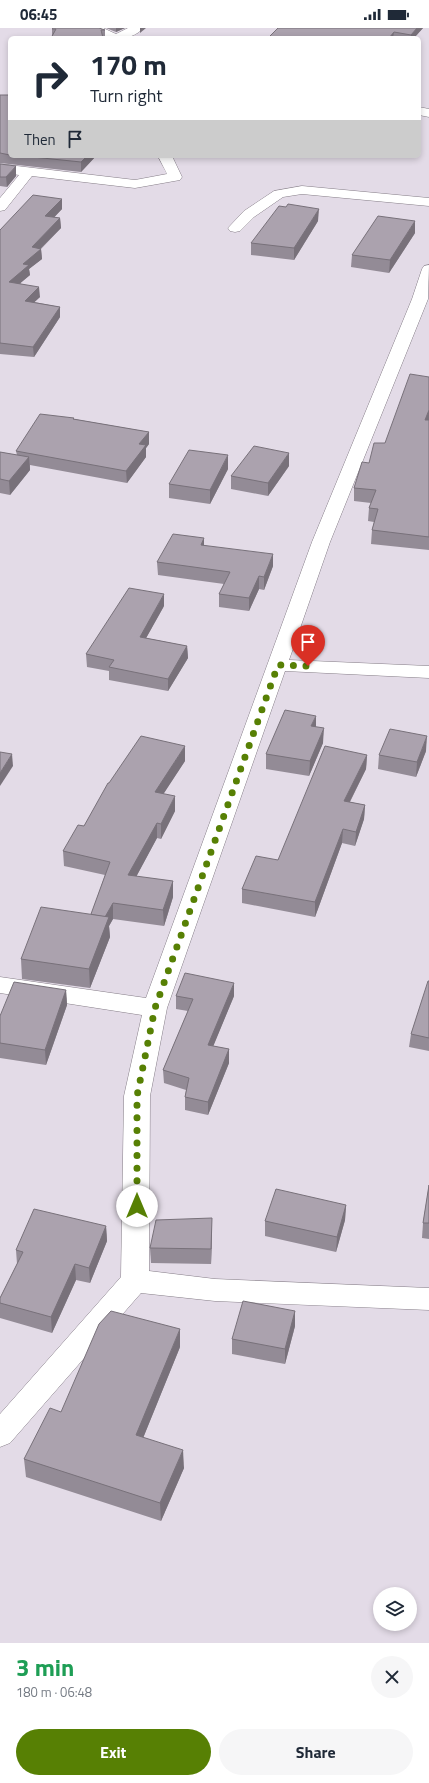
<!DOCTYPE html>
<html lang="en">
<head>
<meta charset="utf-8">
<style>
	body { margin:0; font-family:"Titillium Web",sans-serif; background:#f6f6f7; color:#1f2937; height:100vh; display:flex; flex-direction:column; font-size:15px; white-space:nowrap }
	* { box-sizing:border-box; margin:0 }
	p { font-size:13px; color:#747a83 }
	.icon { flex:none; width:22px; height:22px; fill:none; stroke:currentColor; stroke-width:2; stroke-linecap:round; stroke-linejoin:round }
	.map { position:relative; height:1615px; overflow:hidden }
	.details { display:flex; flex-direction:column; background:#fff; flex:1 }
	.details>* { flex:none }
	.top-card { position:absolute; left:8px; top:8px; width:413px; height:122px; border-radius:6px; box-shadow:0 2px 6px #0003; background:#fff; color:#1f2937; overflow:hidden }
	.buttons { position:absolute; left:373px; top:1559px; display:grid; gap:8px }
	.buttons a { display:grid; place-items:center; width:44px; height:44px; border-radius:50%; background:#fff; box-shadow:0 2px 6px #0003; font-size:20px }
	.pin { position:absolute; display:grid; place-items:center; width:34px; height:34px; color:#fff; margin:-41px -17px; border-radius:50% 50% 50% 0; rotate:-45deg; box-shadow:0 0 4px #0007 }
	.pin .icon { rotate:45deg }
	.me { position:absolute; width:44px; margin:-22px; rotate:0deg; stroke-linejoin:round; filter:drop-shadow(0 0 3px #0008) }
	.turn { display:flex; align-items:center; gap:14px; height:84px; padding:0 16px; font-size:18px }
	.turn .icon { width:52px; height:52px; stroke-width:2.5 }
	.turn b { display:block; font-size:28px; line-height:34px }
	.then { display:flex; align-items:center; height:38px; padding:0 16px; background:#0003; gap:8px; font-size:15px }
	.round { display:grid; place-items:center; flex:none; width:42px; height:42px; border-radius:21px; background:#f6f6f7 }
	.head { display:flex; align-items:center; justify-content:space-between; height:68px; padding:0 16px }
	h1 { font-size:24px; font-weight:700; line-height:30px; color:#1e9e55 }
	.action { display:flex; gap:8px; margin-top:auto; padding:8px 16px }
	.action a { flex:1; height:46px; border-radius:24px; background:#578004; color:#fff; font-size:16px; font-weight:700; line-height:46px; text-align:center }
	.action a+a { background:#f6f6f7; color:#1f2937 }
	.status { display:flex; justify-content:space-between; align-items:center; height:28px; padding:0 20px; background:#fff; direction:ltr }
	.status svg { height:11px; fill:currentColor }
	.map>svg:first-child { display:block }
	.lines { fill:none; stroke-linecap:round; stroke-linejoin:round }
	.minor-casing { stroke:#857d87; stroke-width:1 }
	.minor { fill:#fff; fill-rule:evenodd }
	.wall { fill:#938b96 }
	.shaded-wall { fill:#78717a }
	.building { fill:#aba2ae; stroke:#78717a }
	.route { stroke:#578004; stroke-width:7; stroke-dasharray:0 12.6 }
</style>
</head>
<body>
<div class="status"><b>06:45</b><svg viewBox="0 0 49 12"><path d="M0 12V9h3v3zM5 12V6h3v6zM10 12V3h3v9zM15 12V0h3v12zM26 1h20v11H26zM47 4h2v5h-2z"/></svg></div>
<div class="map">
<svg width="429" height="1615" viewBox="0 0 429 1615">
	<rect width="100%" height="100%" fill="#e3dbe7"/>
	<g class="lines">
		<defs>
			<g id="minor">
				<path d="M88,0H103L116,6L128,0H143C133,14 98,14 88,0Z"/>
				<polygon points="419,79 429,81 429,89 419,87"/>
				<polygon points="158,128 172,128 182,149 180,152 135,160 32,148 5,182 0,183 0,170 19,147 0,144 0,136 135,152 167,146"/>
				<polygon points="302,158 429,170 429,178 302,166 283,169 254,189 240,203 235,204 230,203 228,200 244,183 274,163"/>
				<polygon points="429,237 428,271 330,514 289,632 429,638 429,650 285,643 167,980 150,1068 149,1243 215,1251 429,1260 429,1282 215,1273 141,1265 10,1415 0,1419 0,1386 121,1249 124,1068 142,987 0,965 0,949 146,970 312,514 412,271 422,241 424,238"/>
			</g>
		</defs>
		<!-- minor casing -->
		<use href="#minor" class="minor-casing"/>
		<!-- minor -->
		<use href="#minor" class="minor"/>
	</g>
	<!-- wall -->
	<g class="wall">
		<polygon points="99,0 105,2 105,10 51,10 52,8 52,1"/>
		<polygon points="106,0 125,0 116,4"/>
		<polygon points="423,0 414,10 265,10 269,9"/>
		<polygon points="0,67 10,67 10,128 96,128 81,144 0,135"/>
		<polygon points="0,136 16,148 7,159 0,158"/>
		<polygon points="62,171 62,181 54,189 60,190 61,200 41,221 42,231 29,241 30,247 20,255 40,269 34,274 60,279 60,289 34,329 0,326 0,202"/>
		<polygon points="318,193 294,232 251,227 251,215"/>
		<polygon points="415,205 389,245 351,239 352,227"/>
		<polygon points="429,349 429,522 371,516 372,502 374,494 368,493 369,480 371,475 354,473 354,460 369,435 385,415"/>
		<polygon points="74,390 74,391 149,404 149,416 146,420 146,429 127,455 30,437 30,442 10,467 0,465 0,424 17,427 16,423"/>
		<polygon points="289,438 268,468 231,461 231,448"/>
		<polygon points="228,441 210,476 169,470 169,456"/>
		<polygon points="204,510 204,517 273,538 264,562 259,561 249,583 219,579 219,566 224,556 158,547 157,534"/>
		<polygon points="164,578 146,610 187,618 188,630 168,663 109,652 109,643 87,639 86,626"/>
		<polygon points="316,699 323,715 309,748 266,741 266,726"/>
		<polygon points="426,723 416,749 378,741 379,727"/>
		<polygon points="367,727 366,741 350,774 365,777 364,791 355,818 342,815 315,889 242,875 242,861 278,832"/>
		<polygon points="185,733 163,766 175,783 161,811 157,810 136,849 173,853 173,869 164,898 113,891 109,898 110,909 90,960 22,951 21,931 91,887 105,847 64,838 63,823 84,798 109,755"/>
		<polygon points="429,953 429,1023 409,1019 411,1006"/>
		<polygon points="66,962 67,977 46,1037 0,1030 0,988"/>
		<polygon points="176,968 234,968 213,1018 229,1021 229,1035 208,1087 185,1082 185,1069 186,1062 164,1055 163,1042 188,983 176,981"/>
		<polygon points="429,1157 429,1211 422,1210 423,1195"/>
		<polygon points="346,1177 345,1192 336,1224 265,1208 265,1193"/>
		<polygon points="106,1198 107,1213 90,1255 76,1252 52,1305 0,1290 0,1270 17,1236 16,1222"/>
		<polygon points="212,1206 211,1236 151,1235 150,1220"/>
		<polygon points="295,1283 295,1298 285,1336 232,1326 232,1311"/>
		<polygon points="180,1319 143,1410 184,1440 161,1493 26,1449 24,1431 61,1384"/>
	</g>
	<!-- shaded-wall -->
	<g class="shaded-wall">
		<polygon points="116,0 125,0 116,4"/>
		<polygon points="140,0 146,0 140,5"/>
		<polygon points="417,0 423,0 414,10 411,10 411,7"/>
		<polygon points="394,4 393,10 389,10"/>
		<polygon points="87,128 96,128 81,144 81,134"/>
		<polygon points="16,138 16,148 7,159 6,149"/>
		<polygon points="62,171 62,181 46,198 45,188"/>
		<polygon points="319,181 318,193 294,232 294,220"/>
		<polygon points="60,190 61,200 39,222 41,221 42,231 29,241 30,247 10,264 9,254 23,236 32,219"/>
		<polygon points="415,193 415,205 389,245 390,232"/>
		<polygon points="39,259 40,269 25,283 25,273"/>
		<polygon points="60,279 60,289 34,329 33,319"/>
		<polygon points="429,382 429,392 425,392"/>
		<polygon points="149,404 149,416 146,420 146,429 127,455 126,443 139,416"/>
		<polygon points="289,425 289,438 268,468 268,455"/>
		<polygon points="228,427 228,441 210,476 210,462"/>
		<polygon points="29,429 30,442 10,467 9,453"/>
		<polygon points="204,510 204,523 201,517"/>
		<polygon points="273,526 273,538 264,562 264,549"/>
		<polygon points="259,548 259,561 249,583 249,570"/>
		<polygon points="164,566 164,578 140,621 140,609"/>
		<polygon points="187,618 188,630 168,663 168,651"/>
		<polygon points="316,688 316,702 311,698"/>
		<polygon points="324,700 323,715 309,748 310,733"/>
		<polygon points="427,708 426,723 416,749 417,734"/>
		<polygon points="185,718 185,733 155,779 155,764"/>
		<polygon points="12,726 13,738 0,758 0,745"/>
		<polygon points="367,727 366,741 343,787 344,773"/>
		<polygon points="175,768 175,783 161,811 161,796"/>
		<polygon points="365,777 364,791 355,818 356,804"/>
		<polygon points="157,795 157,810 129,862 128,847"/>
		<polygon points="343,801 342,815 315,889 315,874"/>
		<polygon points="173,853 173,869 164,898 163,882"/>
		<polygon points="113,875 113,891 109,898 110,909 90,960 89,941 104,891"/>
		<polygon points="234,955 234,968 208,1031 208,1017"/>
		<polygon points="66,962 67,977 46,1037 45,1022"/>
		<polygon points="229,1021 229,1035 208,1087 208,1074"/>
		<polygon points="346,1177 345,1192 336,1224 337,1209"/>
		<polygon points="212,1190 212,1206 211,1236 211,1221"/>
		<polygon points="106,1198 107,1213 90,1255 89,1240"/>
		<polygon points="75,1236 76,1252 52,1305 51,1289"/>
		<polygon points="295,1283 295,1298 285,1336 285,1321"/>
		<polygon points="180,1301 180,1319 137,1425 136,1407"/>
		<polygon points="183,1422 184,1440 161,1493 160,1475"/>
	</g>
	<!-- building -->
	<g class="building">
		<polygon points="53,0 99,0 105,2 101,2 103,10 51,10 56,1 52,1"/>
		<polygon points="278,0 417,0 411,7 394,4 389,10 265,10 266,9 269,9"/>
		<polygon points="0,67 10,67 10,127 0,125"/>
		<polygon points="23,128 87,128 81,134"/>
		<polygon points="0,136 16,138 6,149 0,149"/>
		<polygon points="33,167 62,171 45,188 60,190 32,219 41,221 23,236 29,237 9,254 39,259 25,273 60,279 33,319 0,315 0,202"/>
		<polygon points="288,176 319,181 294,220 251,215 279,178 286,179"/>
		<polygon points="378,188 415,193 390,232 352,227"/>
		<polygon points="410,346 429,349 429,382 425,392 429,392 429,509 372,502 378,481 369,480 376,462 354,460 362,434 369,435 374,415 385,415"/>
		<polygon points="40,386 74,390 73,391 149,404 139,416 146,417 126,443 16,423"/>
		<polygon points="254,418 289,425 268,455 231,448"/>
		<polygon points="189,422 228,427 210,462 169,456"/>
		<polygon points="0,424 29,429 9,453 0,451"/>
		<polygon points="173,506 204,510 201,517 273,526 264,549 259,548 249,570 219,566 230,544 157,534"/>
		<polygon points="129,560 164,566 140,609 187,618 168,651 109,639 114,632 86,626"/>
		<polygon points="285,682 316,688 311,698 324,700 310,733 266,726"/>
		<polygon points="390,701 427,708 417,734 379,727"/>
		<polygon points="141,708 185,718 155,764 175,768 161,796 157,795 128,847 173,853 163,882 113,875 105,889 94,887 91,886 110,834 63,823 78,797 84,798 108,755 109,755"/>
		<polygon points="325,718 367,727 344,773 365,777 356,804 343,801 315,874 242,861 256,828 278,832"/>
		<polygon points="0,724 12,726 0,745"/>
		<polygon points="41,879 109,889 89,941 21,931"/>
		<polygon points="185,945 234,955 208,1017 229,1021 208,1074 185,1069 189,1050 163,1042 193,971 176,968"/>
		<polygon points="428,953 429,953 429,1010 411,1006"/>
		<polygon points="14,954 66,962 45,1022 0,1015 0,988"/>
		<polygon points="429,1157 429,1195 423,1195"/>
		<polygon points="276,1161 346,1177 337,1209 265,1193"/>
		<polygon points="34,1181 106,1198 89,1240 75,1236 51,1289 0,1275 0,1270 23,1224 16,1222"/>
		<polygon points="212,1190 211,1221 150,1220 156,1192"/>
		<polygon points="243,1273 295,1283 285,1321 232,1311"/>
		<polygon points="111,1283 180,1301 136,1407 183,1422 160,1475 24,1431 50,1380 61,1384 99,1296"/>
	</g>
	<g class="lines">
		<!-- route -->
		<polyline class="route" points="137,1178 137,1068 155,980 278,637 308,638"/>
	</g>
</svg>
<div class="buttons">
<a><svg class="icon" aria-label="layers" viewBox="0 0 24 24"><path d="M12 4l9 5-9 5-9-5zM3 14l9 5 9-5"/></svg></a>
</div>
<div class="pin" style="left:308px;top:638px;background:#d93025"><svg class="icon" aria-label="arrive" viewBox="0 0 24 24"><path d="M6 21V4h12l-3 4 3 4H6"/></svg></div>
<svg class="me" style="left:137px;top:1178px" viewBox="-20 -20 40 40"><circle r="19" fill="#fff"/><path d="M0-13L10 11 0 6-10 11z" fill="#578004"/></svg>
<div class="top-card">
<div class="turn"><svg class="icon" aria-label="right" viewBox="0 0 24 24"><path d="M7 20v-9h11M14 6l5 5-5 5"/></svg><div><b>170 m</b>Turn right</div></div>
<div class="then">Then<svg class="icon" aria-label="arrive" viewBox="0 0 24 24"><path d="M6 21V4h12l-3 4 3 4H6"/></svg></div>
</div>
</div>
<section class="details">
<div class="head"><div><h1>3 min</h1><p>180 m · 06:48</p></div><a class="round"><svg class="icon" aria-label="close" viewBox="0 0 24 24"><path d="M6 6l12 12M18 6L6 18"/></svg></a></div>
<div class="action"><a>Exit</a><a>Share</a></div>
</section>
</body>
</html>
